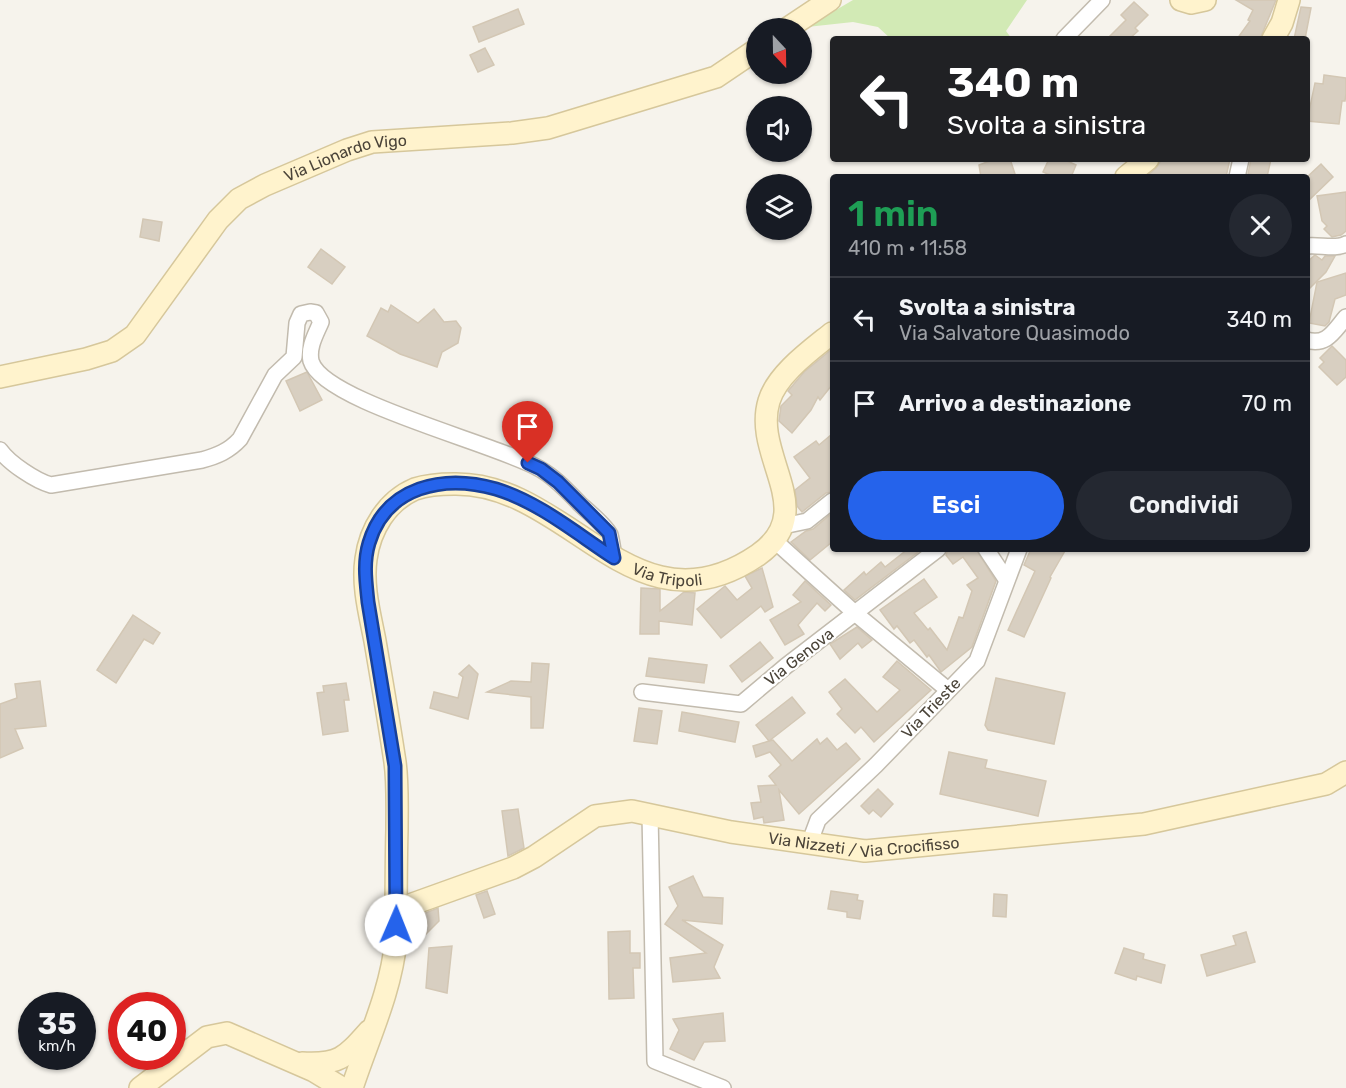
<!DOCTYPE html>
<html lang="it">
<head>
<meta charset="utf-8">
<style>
	body { margin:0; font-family:Rubik,sans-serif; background:#242831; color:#f1f3f6; height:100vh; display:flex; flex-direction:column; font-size:22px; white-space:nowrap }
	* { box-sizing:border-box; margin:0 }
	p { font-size:20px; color:#9ea1a6 }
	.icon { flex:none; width:33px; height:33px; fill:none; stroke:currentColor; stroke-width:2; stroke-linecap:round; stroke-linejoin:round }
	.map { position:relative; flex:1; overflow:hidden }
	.side { position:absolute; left:830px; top:174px; width:480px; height:378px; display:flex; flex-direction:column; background:#171b24; border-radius:6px; box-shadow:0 2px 4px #0004 }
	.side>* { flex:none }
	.banner { position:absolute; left:830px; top:36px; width:480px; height:126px; border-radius:6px; box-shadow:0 2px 4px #0004; background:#202124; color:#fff; overflow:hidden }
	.needle { width:39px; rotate:158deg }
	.buttons { position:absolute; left:746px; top:18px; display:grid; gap:12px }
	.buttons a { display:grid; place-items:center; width:66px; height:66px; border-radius:50%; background:#171b24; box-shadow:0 2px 4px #0004; font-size:30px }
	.speed { position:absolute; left:18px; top:992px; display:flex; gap:12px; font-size:30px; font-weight:700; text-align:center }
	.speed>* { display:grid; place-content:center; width:78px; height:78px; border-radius:50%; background:#171b24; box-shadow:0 2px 4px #0004; line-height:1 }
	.speed small { font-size:15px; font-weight:400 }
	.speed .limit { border:9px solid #d22; background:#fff; color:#111 }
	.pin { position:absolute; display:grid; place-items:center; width:51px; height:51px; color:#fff; margin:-62px -26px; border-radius:50% 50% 50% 0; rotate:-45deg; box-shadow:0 0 6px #0007 }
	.pin .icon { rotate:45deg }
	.me { position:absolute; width:66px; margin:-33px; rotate:1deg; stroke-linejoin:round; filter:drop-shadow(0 0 4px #0008) }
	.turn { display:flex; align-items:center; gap:21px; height:126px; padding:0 18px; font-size:27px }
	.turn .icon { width:78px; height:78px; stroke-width:2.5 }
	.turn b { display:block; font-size:42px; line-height:51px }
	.round { display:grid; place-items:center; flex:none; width:63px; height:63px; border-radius:32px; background:#242831 }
	.headline { display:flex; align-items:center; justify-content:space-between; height:102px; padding:0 18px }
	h1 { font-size:36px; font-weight:600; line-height:45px; color:#1e9e55 }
	.button { display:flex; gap:12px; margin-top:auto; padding:12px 18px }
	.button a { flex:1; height:69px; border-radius:36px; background:#2563eb; color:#fff; font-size:24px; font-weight:600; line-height:69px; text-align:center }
	.button a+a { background:#242831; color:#f1f3f6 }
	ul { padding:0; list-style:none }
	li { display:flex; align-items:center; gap:18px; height:84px; padding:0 18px; border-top:2px solid #363941 }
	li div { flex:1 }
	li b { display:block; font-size:22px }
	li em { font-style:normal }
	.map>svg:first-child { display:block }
	.green { fill:#d2eab5 }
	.building { fill:#d8cfc1; stroke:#d3c7b4; stroke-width:1.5 }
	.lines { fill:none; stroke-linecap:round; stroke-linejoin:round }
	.street-casing { stroke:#c2bbae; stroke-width:18 }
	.secondary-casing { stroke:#d6c79b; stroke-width:24 }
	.street { stroke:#fff; stroke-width:15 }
	.secondary { stroke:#fff3cd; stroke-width:21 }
	.route-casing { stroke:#184099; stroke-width:15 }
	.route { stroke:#2563eb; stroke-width:10 }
	.labels { text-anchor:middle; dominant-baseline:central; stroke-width:4.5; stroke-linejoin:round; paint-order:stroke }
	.street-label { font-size:16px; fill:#4b4439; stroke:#fff }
</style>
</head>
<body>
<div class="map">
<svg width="1346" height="1088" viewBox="0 0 1346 1088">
	<rect width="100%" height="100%" fill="#f6f3ec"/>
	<!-- green -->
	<polygon class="green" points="853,0 1027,0 1006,31 1012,39 891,39 878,27 853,22 807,27"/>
	<!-- building -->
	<g class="building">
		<polygon points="1236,0 1276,0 1260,39 1237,39 1250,21 1248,20 1253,10"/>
		<polygon points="1134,2 1148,15 1135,28 1138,31 1129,39 1107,39 1126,20 1121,15"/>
		<polygon points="1301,7 1311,8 1305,39 1294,39"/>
		<polygon points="518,9 524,24 479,42 473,27"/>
		<polygon points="485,48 494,65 478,72 470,55"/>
		<polygon points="1324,75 1346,78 1346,93 1345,101 1342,101 1339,124 1307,121 1315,83 1323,84"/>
		<polygon points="995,159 1010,159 1016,177 981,177 979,165"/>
		<polygon points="1049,159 1063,159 1076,165 1071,177 1054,177 1043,172"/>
		<polygon points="1162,159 1230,159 1226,177 1146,177 1156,168"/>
		<polygon points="1251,159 1271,159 1267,177 1248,174"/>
		<polygon points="1321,164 1333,177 1306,203 1306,178"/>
		<polygon points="1346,192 1346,231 1341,235 1332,237 1324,229 1327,226 1322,221 1317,196"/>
		<polygon points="143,219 162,222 159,241 140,237"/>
		<polygon points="321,249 345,267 332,284 308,267"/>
		<polygon points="1315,255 1322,260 1325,256 1335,256 1326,272 1306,292 1306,263"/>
		<polygon points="1346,273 1346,295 1335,299 1329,322 1325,326 1309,323 1317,282"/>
		<polygon points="391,305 418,323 434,309 444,322 456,321 461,328 458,343 442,352 437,367 400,354 367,336 381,308 388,312"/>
		<polygon points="1332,346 1346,360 1346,377 1337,385 1319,367 1324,362 1320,358"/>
		<polygon points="832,349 832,385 820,400 818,397 811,410 792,433 779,421 781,406 792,395 788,391 804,372"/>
		<polygon points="307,372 322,400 300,411 286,381"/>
		<polygon points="537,433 538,447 519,448 518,434"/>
		<polygon points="832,434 832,492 826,493 802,512 797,506 795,490 810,478 794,457 816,441 819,445"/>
		<polygon points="832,513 832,542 810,560 791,542 806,531 813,529"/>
		<polygon points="908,549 922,549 855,600 844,590 864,572 866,575 881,562 885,567"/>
		<polygon points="948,549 976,549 996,581 972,647 941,672 929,655 927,657 914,640 910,643 897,626 894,629 880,610 924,579 937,597 914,613 928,630 930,628 947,650 959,617 963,618 972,591 967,585 978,578 963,557 953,564 946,555"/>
		<polygon points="1031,549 1066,549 1050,577 1051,578 1024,637 1008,630 1035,571 1024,565"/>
		<polygon points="762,568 773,607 765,612 761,606 721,638 697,609 725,586 737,600 752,588 745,576"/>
		<polygon points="805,581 831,605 825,611 817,603 798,625 804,634 785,645 770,620 801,602 793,595"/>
		<polygon points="641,588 660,589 660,611 684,592 695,593 692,625 659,621 659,634 640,634"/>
		<polygon points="133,615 160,633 153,644 144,639 116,683 97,670"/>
		<polygon points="857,627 872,640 862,648 858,643 840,659 830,644"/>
		<polygon points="760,642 773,658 742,682 730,666"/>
		<polygon points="649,658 707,665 704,683 646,676"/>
		<polygon points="897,661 931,690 874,742 861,727 855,733 837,714 842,709 829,692 845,679 877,712 900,690 883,677"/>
		<polygon points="532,663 549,664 543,728 531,728 531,697 487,692 511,681 531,682"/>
		<polygon points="469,665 478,674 468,719 430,708 434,692 458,698 463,677 459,674"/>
		<polygon points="996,678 1065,693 1054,744 988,730 985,725"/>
		<polygon points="40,681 46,726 15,729 23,748 0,758 0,704 17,698 15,684"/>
		<polygon points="346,683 349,700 344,700 348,731 323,735 317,693 324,692 323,686"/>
		<polygon points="792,697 805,713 769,741 773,740 792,761 817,739 820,744 827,738 837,750 846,743 860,759 799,814 779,790 784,820 764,823 763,817 754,819 751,803 761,802 758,786 776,785 769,776 781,765 770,752 756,757 753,746 769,741 756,725"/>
		<polygon points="639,708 662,711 657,744 634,741"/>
		<polygon points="682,712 739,722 735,742 679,731"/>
		<polygon points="949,752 987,760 985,768 1046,781 1038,816 940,794"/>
		<polygon points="878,789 893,804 881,817 873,810 869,814 861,806"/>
		<polygon points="518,809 524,848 508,856 502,811"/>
		<polygon points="693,876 703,897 723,898 722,924 682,920 723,945 714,967 720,978 673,982 670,958 706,953 665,924 678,906 669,887"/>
		<polygon points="487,891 495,914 484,918 476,895"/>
		<polygon points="831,891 858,895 857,900 863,901 860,919 847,917 847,912 828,909"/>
		<polygon points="994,894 1007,895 1006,917 993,916"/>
		<polygon points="438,908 439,921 426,934 410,919"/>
		<polygon points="630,931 630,953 640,953 640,968 633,968 634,998 609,999 608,932"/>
		<polygon points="1246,932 1255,962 1207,976 1201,955 1236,945 1233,936"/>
		<polygon points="452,946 447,993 426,988 429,948"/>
		<polygon points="1124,948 1144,954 1143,959 1165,965 1161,983 1137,976 1136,980 1115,973"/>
		<polygon points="723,1013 725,1041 704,1042 694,1060 670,1049 679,1030 673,1019"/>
	</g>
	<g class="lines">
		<defs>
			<g id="street">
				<polyline points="1064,39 1102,0"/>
				<polyline points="1237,177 1241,159"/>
				<path d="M1306,246C1319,244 1335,250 1346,244"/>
				<path d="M1306,340C1327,346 1333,332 1346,317"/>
				<path d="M0,450C9,463 36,481 51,485L202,460C217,456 229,451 240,439L275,375L294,357L297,323L301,314L310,312L316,313L321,322C316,334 308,347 311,361C323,402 498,444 540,469C556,478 569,493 581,505C589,512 607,527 610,535C612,542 613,551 614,558"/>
				<polyline points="783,526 807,521 832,501"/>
				<polyline points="775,541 856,614 948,690"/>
				<polyline points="986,549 1006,579"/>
				<polyline points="642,692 741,704 786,666 938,549"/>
				<polyline points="650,814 655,1061 723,1088"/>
				<polyline points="809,844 818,820 876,765 977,661 1019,549"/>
			</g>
			<g id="secondary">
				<polyline points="1181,0 1191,3 1205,0"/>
				<polyline points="788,28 830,0"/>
				<polyline points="1273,39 1282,23 1289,0"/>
				<polyline points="1126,177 1148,159"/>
				<path id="s1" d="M0,377L86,359L112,351L135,335L218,220L239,199L265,185L347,150L372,142L512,133L548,128L716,77L756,50"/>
				<path id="s2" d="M396,910L513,868L534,857L595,816L632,811L731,832L865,851L1144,824L1326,784L1346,772"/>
				<path d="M302,1063C339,1065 345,1058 369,1031"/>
				<polyline points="140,1088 207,1037 227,1033 314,1071 342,1088"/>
				<path id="s3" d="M352,1088C368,1039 391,992 396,940C396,903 396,866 397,829C397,807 398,784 395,762C389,722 382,682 375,641C370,615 362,586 366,559C370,529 387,501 415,489C427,485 441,484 454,484C570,482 634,640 758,555C821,511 752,457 769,401C777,374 811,350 832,333"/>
			</g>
		</defs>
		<!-- street casing -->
		<use href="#street" class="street-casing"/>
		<!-- secondary casing -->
		<use href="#secondary" class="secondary-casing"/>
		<!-- street -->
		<use href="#street" class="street"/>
		<!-- secondary -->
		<use href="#secondary" class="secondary"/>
	</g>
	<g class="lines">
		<defs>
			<path id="route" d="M396,925L395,766L368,602C366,582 363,563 369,543C386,486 444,474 496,489C539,502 577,534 614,558L609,533L558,482L541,469L528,463"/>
		</defs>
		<!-- route casing -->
		<use href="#route" class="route-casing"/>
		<!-- route -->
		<use href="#route" class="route"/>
	</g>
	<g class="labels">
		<!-- street labels -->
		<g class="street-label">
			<text stroke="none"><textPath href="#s1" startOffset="430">Via Lionardo Vigo</textPath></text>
			<text stroke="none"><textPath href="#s3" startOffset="903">Via Tripoli</textPath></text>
			<text transform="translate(799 657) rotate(-38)">Via Genova</text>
			<text transform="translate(931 708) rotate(-46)">Via Trieste</text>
			<text stroke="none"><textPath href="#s2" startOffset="494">Via Nizzeti / Via Crocifisso</textPath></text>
		</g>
	</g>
</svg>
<div class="buttons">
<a><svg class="needle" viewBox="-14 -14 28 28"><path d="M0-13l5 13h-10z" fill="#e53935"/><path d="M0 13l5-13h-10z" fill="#9ea1a6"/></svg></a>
<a><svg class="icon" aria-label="sound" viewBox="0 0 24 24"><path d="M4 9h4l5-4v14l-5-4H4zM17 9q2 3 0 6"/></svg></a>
<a><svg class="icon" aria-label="layers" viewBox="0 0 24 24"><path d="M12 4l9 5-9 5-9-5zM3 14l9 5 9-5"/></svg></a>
</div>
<div class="speed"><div>35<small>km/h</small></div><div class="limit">40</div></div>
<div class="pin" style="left:528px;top:463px;background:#d93025"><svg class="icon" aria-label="arrive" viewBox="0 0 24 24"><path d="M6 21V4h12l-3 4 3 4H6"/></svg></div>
<svg class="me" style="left:396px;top:925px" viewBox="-20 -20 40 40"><circle r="19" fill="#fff"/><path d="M0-13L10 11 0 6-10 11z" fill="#2563eb"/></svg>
<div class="banner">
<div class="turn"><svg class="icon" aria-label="left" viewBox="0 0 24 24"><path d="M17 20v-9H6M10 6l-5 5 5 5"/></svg><div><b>340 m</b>Svolta a sinistra</div></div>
</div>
<section class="side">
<div class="headline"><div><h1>1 min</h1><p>410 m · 11:58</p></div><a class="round"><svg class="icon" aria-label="close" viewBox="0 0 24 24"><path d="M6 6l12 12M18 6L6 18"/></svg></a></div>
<ul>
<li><svg class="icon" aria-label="left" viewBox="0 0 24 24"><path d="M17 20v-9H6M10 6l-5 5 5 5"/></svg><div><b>Svolta a sinistra</b><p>Via Salvatore Quasimodo</p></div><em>340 m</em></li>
<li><svg class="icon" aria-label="arrive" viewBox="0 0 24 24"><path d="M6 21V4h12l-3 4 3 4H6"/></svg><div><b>Arrivo a destinazione</b></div><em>70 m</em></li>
</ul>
<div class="button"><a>Esci</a><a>Condividi</a></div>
</section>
</div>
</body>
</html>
